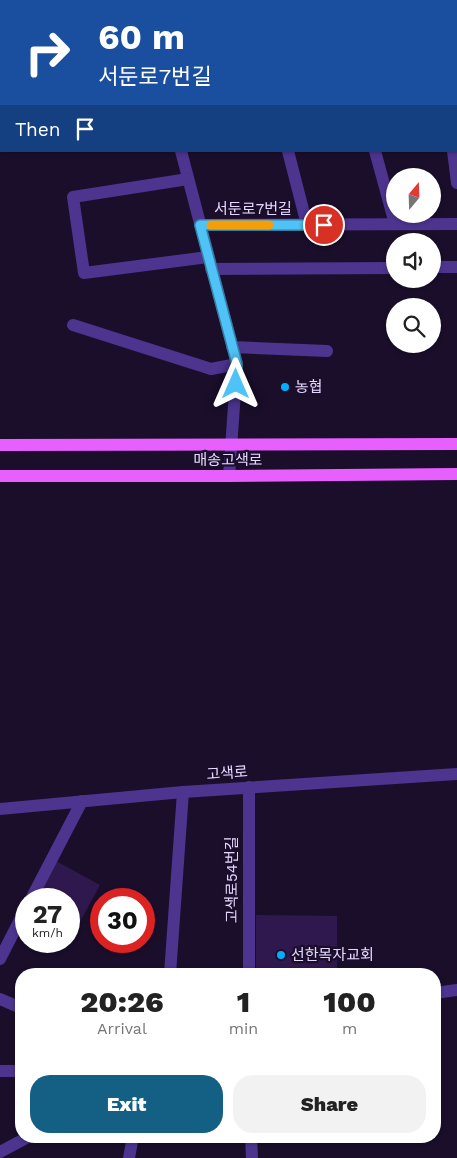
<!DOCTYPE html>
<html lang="en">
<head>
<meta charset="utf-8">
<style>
	body { margin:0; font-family:"Work Sans","Noto Sans KR",sans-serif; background:#f2f2f2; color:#222; height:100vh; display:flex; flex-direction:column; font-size:19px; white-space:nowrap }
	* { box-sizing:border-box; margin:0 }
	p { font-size:16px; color:#767676 }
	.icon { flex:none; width:28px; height:28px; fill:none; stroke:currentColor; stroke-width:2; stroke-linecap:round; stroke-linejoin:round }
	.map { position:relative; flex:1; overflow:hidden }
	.sheet { position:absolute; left:15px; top:968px; width:426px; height:175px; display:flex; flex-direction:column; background:#fff; border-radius:20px; box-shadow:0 1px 4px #0004 }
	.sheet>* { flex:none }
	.top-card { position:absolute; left:0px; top:0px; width:458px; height:152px; box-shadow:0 1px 4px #0004; background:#1a4fa0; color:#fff; overflow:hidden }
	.needle { width:32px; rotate:19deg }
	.controls { position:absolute; left:386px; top:168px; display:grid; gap:10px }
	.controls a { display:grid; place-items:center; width:55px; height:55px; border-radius:50%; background:#fff; box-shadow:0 1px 4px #0004; font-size:25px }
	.speed { position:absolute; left:15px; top:888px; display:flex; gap:10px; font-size:25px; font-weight:700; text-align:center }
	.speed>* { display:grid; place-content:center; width:65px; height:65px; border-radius:50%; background:#fff; box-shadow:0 1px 4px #0004; line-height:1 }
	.speed small { font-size:12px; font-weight:400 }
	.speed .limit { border:8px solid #d22; background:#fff; color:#111 }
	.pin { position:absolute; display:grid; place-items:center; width:42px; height:42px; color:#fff; margin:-21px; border:2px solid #fff; border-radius:50%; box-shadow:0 1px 5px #0007 }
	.me { position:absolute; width:55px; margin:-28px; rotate:0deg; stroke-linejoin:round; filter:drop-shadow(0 0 4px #0008) }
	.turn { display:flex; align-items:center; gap:18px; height:105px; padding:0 15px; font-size:22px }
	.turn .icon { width:65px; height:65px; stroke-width:2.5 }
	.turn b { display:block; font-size:35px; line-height:42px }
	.then { display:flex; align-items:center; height:48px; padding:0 15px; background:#0003; gap:10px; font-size:19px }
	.eta { display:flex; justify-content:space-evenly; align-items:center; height:85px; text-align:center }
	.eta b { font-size:30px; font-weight:800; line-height:35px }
	.cta { display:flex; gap:10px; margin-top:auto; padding:10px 15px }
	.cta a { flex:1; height:58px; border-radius:20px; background:#146085; color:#fff; font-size:20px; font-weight:800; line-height:58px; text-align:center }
	.cta a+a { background:#f2f2f2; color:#222 }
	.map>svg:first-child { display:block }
	.building { fill:#2f184e }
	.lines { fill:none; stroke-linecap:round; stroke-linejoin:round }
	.minor { stroke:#4c348f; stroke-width:12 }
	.major { stroke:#e85fff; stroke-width:12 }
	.route-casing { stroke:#337fa1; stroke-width:12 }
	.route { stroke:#4fc3f7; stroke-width:9 }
	.slow { stroke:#f59e0b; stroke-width:9 }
	.poi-dot { fill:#04acff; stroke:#1a0e2b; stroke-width:2 }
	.labels { text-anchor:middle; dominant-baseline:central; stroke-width:4.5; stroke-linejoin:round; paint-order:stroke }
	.street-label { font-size:15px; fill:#e5d8ff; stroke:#1a0e2b }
	.poi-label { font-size:15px; fill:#e5d8ff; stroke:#1a0e2b; text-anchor:start }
</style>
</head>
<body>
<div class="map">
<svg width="457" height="1158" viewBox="0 0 457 1158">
	<rect width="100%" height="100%" fill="#1a0e2b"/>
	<!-- building -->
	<g class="building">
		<polygon points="56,861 100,885 75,931 69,928 69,899 36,899"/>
		<polygon points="256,915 337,916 337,971 256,970"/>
	</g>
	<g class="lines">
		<!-- minor -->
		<g class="minor">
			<polyline points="141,0 142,1"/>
			<polyline points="251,0 251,1"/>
			<polyline points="333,0 333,1"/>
			<polyline points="434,0 434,1"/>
			<polyline points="0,31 1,31"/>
			<polyline points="0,75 1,75"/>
			<polyline points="0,108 1,108"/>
			<polyline points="181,151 237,364 229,476"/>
			<polyline points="288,151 307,225"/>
			<polyline points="375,151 395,224"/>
			<polyline points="453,151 457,183"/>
			<polyline points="188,179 73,197 84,273 208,257"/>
			<polyline points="200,225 457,224"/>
			<polyline points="432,267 457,267"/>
			<polyline points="211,269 395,268"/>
			<polyline points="73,325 211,369 237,364"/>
			<polyline points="232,347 327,351"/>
			<polyline points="249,787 249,974"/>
			<polyline points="0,809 183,792 457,774"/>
			<polyline points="31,899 82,801"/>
			<polyline points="0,959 26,908"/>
			<polyline points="170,974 183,792"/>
			<polyline points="435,993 457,990"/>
			<polyline points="0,999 21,1008"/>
			<polyline points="0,1071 21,1071"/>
			<polyline points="251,1136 252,1158"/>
			<polyline points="0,1152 30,1136"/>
			<polyline points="129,1158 133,1136"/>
		</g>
		<!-- major -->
		<g class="major">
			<polyline points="0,445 457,444"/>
			<polyline points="0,476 229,476 457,474"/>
		</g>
	</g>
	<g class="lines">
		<defs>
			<polyline id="route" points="236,384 237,364 200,225 324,225"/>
		</defs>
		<!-- route casing -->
		<use href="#route" class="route-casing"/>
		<!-- route -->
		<use href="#route" class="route"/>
		<!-- slow -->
		<polyline class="slow" points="211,225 269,225"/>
	</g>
	<!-- markers -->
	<g class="poi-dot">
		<circle cx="285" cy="387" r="5"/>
		<circle cx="281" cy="955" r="5"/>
	</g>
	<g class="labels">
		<!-- street labels -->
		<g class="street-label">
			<text x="253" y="209">서둔로7번길</text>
			<text x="228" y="460">매송고색로</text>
			<text transform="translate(227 773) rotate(-4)">고색로</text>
			<text transform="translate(232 880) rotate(-90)">고색로54번길</text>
		</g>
		<!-- poi labels -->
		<g class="poi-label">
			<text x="295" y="387">농협</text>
			<text x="291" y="955">선한목자교회</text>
		</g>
	</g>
</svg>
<div class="controls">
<a><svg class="needle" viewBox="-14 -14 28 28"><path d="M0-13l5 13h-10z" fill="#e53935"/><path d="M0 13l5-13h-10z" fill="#767676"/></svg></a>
<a><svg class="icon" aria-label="sound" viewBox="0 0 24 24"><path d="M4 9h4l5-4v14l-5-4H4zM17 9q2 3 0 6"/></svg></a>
<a><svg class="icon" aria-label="search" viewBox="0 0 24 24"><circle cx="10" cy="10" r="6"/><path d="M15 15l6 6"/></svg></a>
</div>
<div class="speed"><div>27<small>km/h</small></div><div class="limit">30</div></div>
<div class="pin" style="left:324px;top:225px;background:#d93025"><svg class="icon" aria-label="arrive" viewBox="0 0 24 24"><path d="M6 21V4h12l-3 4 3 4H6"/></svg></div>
<svg class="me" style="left:236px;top:384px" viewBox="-20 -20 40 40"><path d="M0-17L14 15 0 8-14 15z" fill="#4fc3f7" stroke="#fff" stroke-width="4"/></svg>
<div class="top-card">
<div class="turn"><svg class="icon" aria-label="right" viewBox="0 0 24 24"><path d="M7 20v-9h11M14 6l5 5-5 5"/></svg><div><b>60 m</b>서둔로7번길</div></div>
<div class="then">Then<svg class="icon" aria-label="arrive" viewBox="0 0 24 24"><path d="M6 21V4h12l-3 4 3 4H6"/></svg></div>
</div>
<section class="sheet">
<div class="eta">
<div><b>20:26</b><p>Arrival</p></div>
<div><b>1</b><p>min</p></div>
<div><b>100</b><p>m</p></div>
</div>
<div class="cta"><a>Exit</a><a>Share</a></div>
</section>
</div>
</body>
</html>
